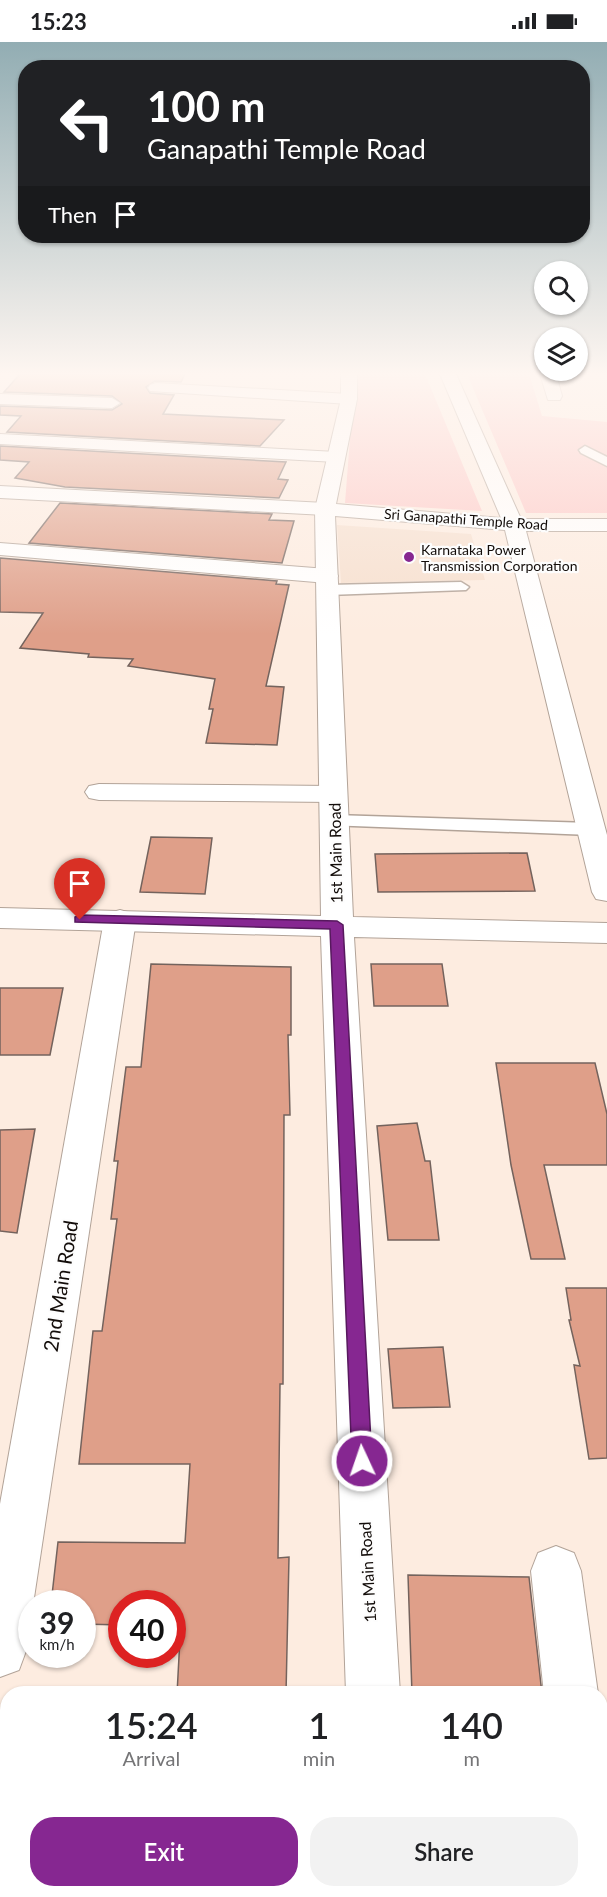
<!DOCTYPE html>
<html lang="en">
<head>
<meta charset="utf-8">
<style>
	body { margin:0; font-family:Lato,sans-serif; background:#f2f2f2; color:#202124; height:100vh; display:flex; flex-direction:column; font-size:22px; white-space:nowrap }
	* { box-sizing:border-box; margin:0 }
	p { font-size:20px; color:#757577 }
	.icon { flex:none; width:33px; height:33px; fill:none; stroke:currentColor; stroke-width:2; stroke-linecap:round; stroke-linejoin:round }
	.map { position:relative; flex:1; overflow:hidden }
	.panel { position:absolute; left:0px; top:1644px; width:608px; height:212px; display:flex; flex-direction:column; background:#fff; border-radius:24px 24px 0 0; box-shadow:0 2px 4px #0004 }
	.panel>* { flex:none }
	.hud { position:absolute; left:18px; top:18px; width:572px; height:183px; border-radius:24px; box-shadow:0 2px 4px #0004; background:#202124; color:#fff; overflow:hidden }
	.buttons { position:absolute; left:534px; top:219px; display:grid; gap:12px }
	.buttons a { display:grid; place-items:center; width:54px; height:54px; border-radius:50%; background:#fff; box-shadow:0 2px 4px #0004; font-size:30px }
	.speed { position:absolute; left:18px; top:1548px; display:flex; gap:12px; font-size:30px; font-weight:700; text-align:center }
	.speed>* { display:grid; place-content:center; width:78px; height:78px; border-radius:50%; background:#fff; box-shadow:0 2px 4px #0004; line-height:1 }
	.speed small { font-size:15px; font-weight:400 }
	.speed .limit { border:9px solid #d22; background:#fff; color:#111 }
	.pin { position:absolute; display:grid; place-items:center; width:51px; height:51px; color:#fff; margin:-62px -26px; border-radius:50% 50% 50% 0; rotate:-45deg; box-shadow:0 0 6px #0007 }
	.pin .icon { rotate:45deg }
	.me { position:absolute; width:66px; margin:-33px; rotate:357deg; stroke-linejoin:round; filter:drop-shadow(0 0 4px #0008) }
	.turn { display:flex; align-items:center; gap:21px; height:126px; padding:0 30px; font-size:27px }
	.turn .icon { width:78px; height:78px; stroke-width:2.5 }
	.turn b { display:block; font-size:42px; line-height:51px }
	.then { display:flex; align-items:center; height:57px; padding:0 30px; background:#0003; gap:12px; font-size:22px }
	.eta { display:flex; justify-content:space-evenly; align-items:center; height:102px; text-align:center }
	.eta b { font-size:36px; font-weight:600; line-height:42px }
	.cta { display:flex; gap:12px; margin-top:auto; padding:12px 30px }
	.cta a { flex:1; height:69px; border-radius:24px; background:#862791; color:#fff; font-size:24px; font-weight:600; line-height:69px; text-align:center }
	.cta a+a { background:#f2f2f2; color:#202124 }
	.status { display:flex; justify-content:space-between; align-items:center; height:42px; padding:0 30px; background:#fff; direction:ltr }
	.status svg { height:16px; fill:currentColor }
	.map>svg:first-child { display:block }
	.built { fill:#f6dfce }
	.green { fill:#fdc7c5 }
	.building { fill:#df9f89; stroke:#74635d; stroke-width:1.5 }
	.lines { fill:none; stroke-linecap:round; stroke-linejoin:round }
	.service-casing { stroke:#b2a398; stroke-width:3 }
	.minor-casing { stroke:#b2a398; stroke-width:2 }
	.tertiary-casing { stroke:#b2a398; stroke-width:2 }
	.service { fill:#fff; fill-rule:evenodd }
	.minor { fill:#fff; fill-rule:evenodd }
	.tertiary { fill:#fff; fill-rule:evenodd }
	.route { fill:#862791; stroke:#57195e; stroke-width:1.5 }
	.poi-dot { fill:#862791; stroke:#fdfdfd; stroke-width:2 }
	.labels { text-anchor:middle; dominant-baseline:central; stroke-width:4.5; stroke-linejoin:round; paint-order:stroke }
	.far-street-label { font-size:14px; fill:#130d0a; stroke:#fdfdfd }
	.far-poi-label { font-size:14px; fill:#130d0a; stroke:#fdfdfd; text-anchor:start }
	.street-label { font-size:16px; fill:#130d0a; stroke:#fdfdfd }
	.near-street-label { font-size:20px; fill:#130d0a; stroke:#fdfdfd }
</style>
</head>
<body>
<div class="status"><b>15:23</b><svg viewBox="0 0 49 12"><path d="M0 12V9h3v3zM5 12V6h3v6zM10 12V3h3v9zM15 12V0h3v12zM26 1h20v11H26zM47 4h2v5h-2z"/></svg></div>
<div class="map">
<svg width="607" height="1855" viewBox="0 0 607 1855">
	<rect width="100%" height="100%" fill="#fdece0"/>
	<!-- built -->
	<polygon class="built" points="337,483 471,492 485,538 341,541"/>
	<!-- green -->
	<g class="green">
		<polygon points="355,332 425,332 482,469 345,461"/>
		<polygon points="467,332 529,332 542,374 607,380 607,471 526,471"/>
	</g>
	<!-- building -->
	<g class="building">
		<polygon points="20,332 185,332 181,340 155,339 146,345 150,351 174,353 163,372 284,378 260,404 7,390 21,374 0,373 0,364 112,368 122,362 112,354 4,350"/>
		<polygon points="0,404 286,420 278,437 288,438 279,456 65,445 15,436 29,420 0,418"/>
		<polygon points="60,461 272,472 269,478 294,479 282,521 29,501"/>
		<polygon points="0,516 277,539 276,542 289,543 266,644 284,645 277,703 206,701 213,667 209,667 215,637 128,624 133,617 88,615 89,612 20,606 43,571 0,570"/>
		<polygon points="151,795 212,796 205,852 140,850"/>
		<polygon points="527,811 535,849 378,850 375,812"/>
		<polygon points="151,922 291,925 291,993 288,993 290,1073 284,1073 283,1342 280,1342 278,1516 289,1515 286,1652 177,1652 180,1596 177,1596 178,1583 172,1583 172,1562 122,1562 122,1583 82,1582 82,1562 51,1562 58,1500 185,1501 190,1422 79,1422 93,1289 102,1289 117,1177 111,1177 118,1119 114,1119 126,1025 141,1025"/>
		<polygon points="371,922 442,922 448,964 374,964"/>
		<polygon points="0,946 63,946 50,1013 0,1013"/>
		<polygon points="496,1021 595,1021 607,1072 607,1123 544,1123 565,1217 531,1217 511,1123"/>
		<polygon points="417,1081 425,1119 430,1119 439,1198 388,1198 377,1084"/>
		<polygon points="35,1087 17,1191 0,1189 0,1088"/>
		<polygon points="566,1246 607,1246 607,1416 589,1417 574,1323 580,1324 569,1278 571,1278"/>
		<polygon points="443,1305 450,1365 393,1366 388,1307"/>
		<polygon points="408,1533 529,1535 542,1652 412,1652"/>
	</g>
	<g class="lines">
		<defs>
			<g id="service">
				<polygon points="585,404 607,415 607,424 581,411 579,408"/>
				<polygon points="461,540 469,545 466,548 328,553 320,548 328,543"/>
				<polygon points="334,773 591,781 598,783 601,787 598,791 591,793 327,783 324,779"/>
			</g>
			<g id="minor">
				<polygon points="540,332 556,332 562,354 560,358 548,358"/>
				<polygon points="156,341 349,352 357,357 349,362 150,349 148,346 150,343"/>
				<polygon points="0,352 112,356 120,361 112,366 0,362"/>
				<polygon points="0,392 336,410 345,415 336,420 0,402"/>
				<polygon points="0,444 325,461 332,463 335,467 332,471 325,473 0,456"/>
				<polygon points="0,501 327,527 335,529 338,534 335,539 327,541 0,513"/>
				<polygon points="99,742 333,744 343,746 347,752 343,758 333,760 99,758 89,756 85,750 89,744"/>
				<polygon points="120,868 131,871 136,878 26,1609 19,1628 0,1635 0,1462 104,878 109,871"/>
				<polygon points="556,1504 574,1511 581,1529 598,1652 544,1652 531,1529 538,1511"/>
				<polygon points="600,1820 607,1823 607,1855 567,1855 566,1848 600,1848"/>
			</g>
			<g id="tertiary">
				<polygon points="341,332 357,332 357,357 336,462 501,476 440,332 456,332 521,477 607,477 607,489 526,489 607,793 607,859 596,857 592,850 505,488 335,474 353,875 607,881 607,901 354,895 400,1652 346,1652 321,894 0,886 0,866 321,874 315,467 341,357"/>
				<polygon points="352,1848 412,1848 413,1855 353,1855"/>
			</g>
		</defs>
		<!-- service casing -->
		<use href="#service" class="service-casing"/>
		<!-- minor casing -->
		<use href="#minor" class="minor-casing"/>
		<!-- tertiary casing -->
		<use href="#tertiary" class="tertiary-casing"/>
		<!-- service -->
		<use href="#service" class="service"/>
		<!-- minor -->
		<use href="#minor" class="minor"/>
		<!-- tertiary -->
		<use href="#tertiary" class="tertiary"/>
	</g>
	<!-- sky -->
	<linearGradient id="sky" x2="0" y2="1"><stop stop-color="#92adb3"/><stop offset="0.56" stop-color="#fef6f1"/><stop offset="1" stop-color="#fef6f1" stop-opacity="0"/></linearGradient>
	<rect width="607" height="592" fill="url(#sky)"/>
	<!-- route -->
	<polygon class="route" points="80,873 337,879 343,883 372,1419 369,1425 362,1428 355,1425 352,1419 330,887 75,880 75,875"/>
	<!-- markers -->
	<circle class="poi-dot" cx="409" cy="515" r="6"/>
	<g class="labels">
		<!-- far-street labels -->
		<g class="far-street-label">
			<text transform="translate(466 477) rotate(4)">Sri Ganapathi Temple Road</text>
		</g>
		<!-- far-poi labels -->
		<g class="far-poi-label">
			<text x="421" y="507">Karnataka Power<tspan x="421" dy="16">Transmission Corporation</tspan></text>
		</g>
		<!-- street labels -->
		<g class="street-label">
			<text transform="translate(335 811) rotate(-91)">1st Main Road</text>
			<text transform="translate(367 1530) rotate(-93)">1st Main Road</text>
		</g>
		<!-- near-street labels -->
		<g class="near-street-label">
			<text transform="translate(60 1244) rotate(-81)">2nd Main Road</text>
		</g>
	</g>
</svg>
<div class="buttons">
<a><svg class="icon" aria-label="search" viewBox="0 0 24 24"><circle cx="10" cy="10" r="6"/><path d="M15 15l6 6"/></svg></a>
<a><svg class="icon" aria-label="layers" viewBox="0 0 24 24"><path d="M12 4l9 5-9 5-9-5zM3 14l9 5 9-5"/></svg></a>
</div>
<div class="speed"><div>39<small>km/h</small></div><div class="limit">40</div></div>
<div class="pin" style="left:80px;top:878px;background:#d93025"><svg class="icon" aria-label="arrive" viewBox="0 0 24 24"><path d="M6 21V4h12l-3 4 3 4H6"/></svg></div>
<svg class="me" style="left:362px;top:1419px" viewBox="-20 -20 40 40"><circle r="17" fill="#862791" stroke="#fff" stroke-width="3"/><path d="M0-11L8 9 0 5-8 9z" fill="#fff"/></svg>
<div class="hud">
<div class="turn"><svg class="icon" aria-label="left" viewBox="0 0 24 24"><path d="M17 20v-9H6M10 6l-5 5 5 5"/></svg><div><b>100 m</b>Ganapathi Temple Road</div></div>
<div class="then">Then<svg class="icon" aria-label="arrive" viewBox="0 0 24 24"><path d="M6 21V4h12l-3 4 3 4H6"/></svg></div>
</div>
<section class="panel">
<div class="eta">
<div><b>15:24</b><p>Arrival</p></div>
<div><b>1</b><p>min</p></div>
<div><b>140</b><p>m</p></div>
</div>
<div class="cta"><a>Exit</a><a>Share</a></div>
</section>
</div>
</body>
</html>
